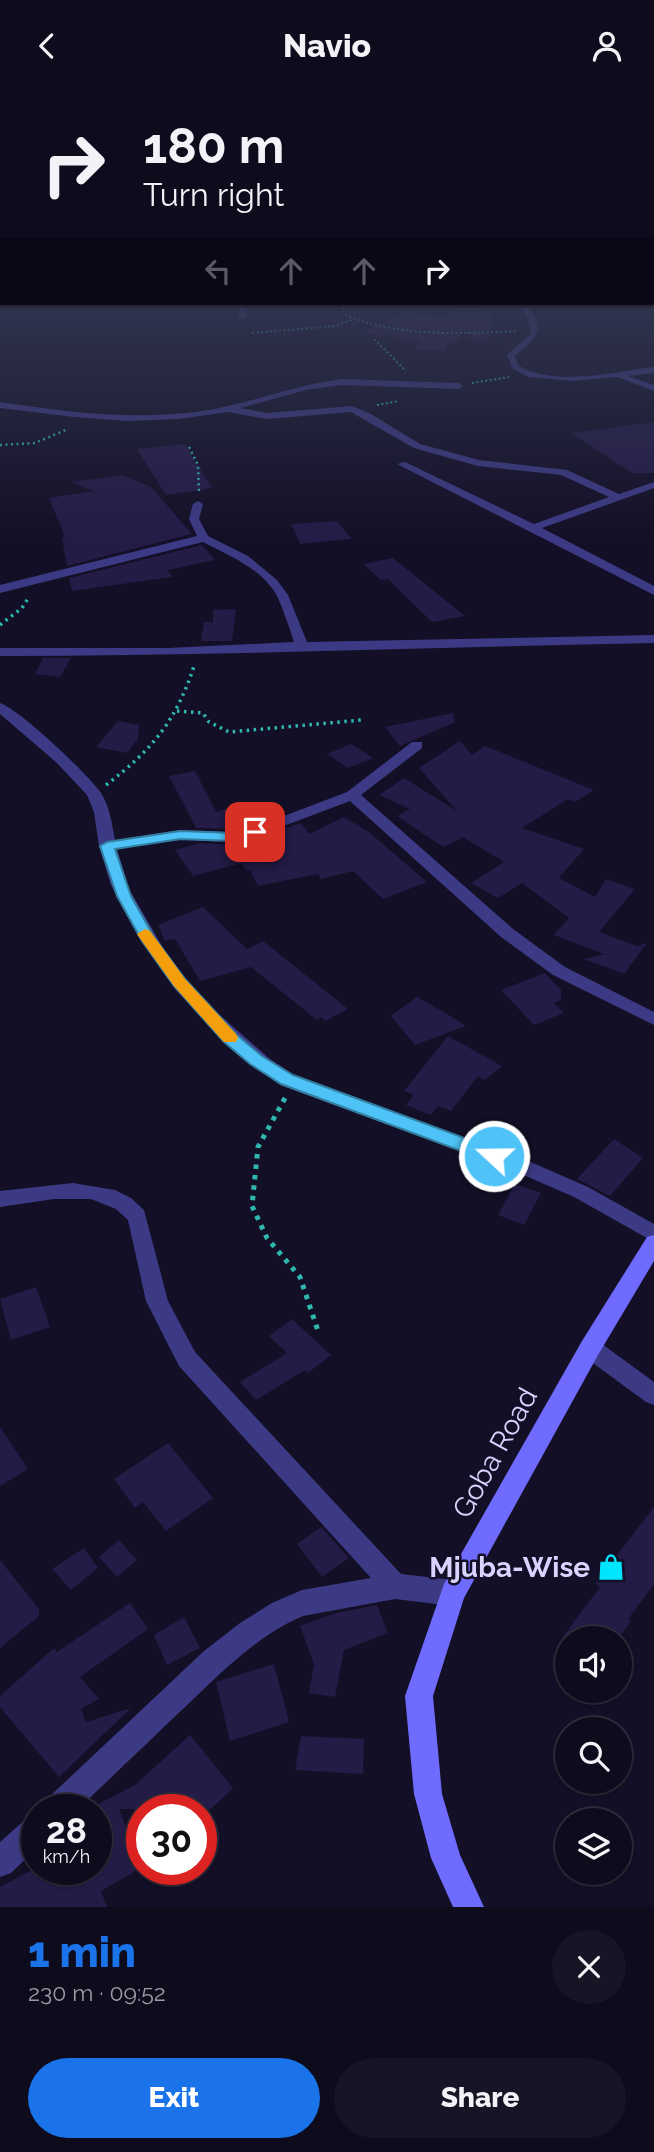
<!DOCTYPE html>
<html lang="en">
<head>
<meta charset="utf-8">
<style>
	body { margin:0; font-family:Raleway,sans-serif; background:#171425; color:#f1f3f6; height:100vh; display:flex; flex-direction:column; font-size:26px; white-space:nowrap }
	* { box-sizing:border-box; margin:0 }
	p { font-size:23px; color:#9b9ba3 }
	.icon { flex:none; width:38px; height:38px; fill:none; stroke:currentColor; stroke-width:2; stroke-linecap:round; stroke-linejoin:round }
	.map { position:relative; height:1816px; overflow:hidden }
	.drawer { display:flex; flex-direction:column; background:#0e0b1c; flex:1 }
	.drawer>* { flex:none }
	.guide { position:absolute; left:0px; top:0px; width:654px; height:214px; box-shadow:0 2px 5px #0004,0 0 0 2px #2e2b3b; background:#0e0b1c; color:#f1f3f6; overflow:hidden }
	.fabs { position:absolute; left:555px; top:1535px; display:grid; gap:14px }
	.fabs a { display:grid; place-items:center; width:77px; height:77px; border-radius:50%; background:#0e0b1c; box-shadow:0 2px 5px #0004,0 0 0 2px #2e2b3b; font-size:35px }
	.speed { position:absolute; left:21px; top:1703px; display:flex; gap:14px; font-size:35px; font-weight:700; text-align:center }
	.speed>* { display:grid; place-content:center; width:91px; height:91px; border-radius:50%; background:#0e0b1c; box-shadow:0 2px 5px #0004,0 0 0 2px #2e2b3b; line-height:1 }
	.speed small { font-size:18px; font-weight:400 }
	.speed .limit { border:10px solid #d22; background:#fff; color:#111 }
	.pin { position:absolute; display:grid; place-items:center; width:60px; height:60px; color:#fff; margin:-30px; border-radius:14px; box-shadow:0 4px 10px #0006 }
	.me { position:absolute; width:77px; margin:-38px; rotate:291deg; stroke-linejoin:round; filter:drop-shadow(0 0 5px #0008) }
	.turn { display:flex; align-items:center; gap:24px; height:147px; padding:0 28px; font-size:32px }
	.turn .icon { width:91px; height:91px; stroke-width:2.5 }
	.turn b { display:block; font-size:49px; line-height:60px }
	.lanes { display:flex; align-items:center; height:66px; padding:0 28px; background:#0003; justify-content:center; gap:35px; direction:ltr }
	.lanes .off { opacity:.35 }
	.round { display:grid; place-items:center; flex:none; width:74px; height:74px; border-radius:37px; background:#171425 }
	.head { display:flex; align-items:center; justify-content:space-between; height:119px; padding:0 28px }
	h1 { font-size:42px; font-weight:800; line-height:52px; color:#1a73e8 }
	.primary-button { display:flex; gap:14px; margin-top:auto; padding:14px 28px }
	.primary-button a { flex:1; height:80px; border-radius:42px; background:#1a73e8; color:#fff; font-size:28px; font-weight:800; line-height:80px; text-align:center }
	.primary-button a+a { background:#171425; color:#f1f3f6 }
	header { display:flex; justify-content:space-between; align-items:center; height:91px; padding:0 28px; background:#0e0b1c; font-size:32px; font-weight:800 }
	.map>svg:first-child { display:block }
	.building { fill:#241b47 }
	.lines { fill:none; stroke-linecap:round; stroke-linejoin:round }
	.path-far3 { stroke:#2fb8b0; stroke-width:2; stroke-dasharray:2 2.5; stroke-linecap:butt }
	.path-far2 { stroke:#2fb8b0; stroke-width:2.5; stroke-dasharray:2 3.5; stroke-linecap:butt }
	.path-far1 { stroke:#2fb8b0; stroke-width:3.5; stroke-dasharray:2.5 4.5; stroke-linecap:butt }
	.path { stroke:#2fb8b0; stroke-width:5; stroke-dasharray:4.5 6; stroke-linecap:butt }
	.minor { fill:#3d3a85; fill-rule:evenodd }
	.secondary { fill:#6f6bff; fill-rule:evenodd }
	.route { fill:#4fc3f7; stroke:#337fa1; stroke-width:2 }
	.slow { fill:#f59e0b }
	.labels { text-anchor:middle; dominant-baseline:central; stroke-width:5; stroke-linejoin:round; paint-order:stroke }
	.near-street-label { font-size:28px; fill:#d9d4ff; stroke:#130f26 }
	.near-poi-label { font-size:28px; font-weight:bold; fill:#d9d4ff; stroke:#130f26; text-anchor:end }
</style>
</head>
<body>
<header><svg class="icon" aria-label="back" viewBox="0 0 24 24"><path d="M15 5l-7 7 7 7"/></svg>Navio<svg class="icon" aria-label="person" viewBox="0 0 24 24"><circle cx="12" cy="8" r="4"/><path d="M4 21q1-7 8-7t8 7"/></svg></header>
<div class="map">
<svg width="654" height="1816" viewBox="0 0 654 1816">
	<rect width="100%" height="100%" fill="#130f26"/>
	<!-- building -->
	<g class="building">
		<polygon points="462,212 475,212 472,217 493,219 489,250 475,251 462,239 456,252 447,251 445,260 416,259 419,249 362,242 404,222 448,226"/>
		<polygon points="654,331 654,382 632,382 571,342"/>
		<polygon points="185,353 212,397 166,404 137,358"/>
		<polygon points="123,384 151,396 192,443 67,475 62,447 65,446 49,407 94,400 71,391"/>
		<polygon points="337,430 352,448 300,453 291,433"/>
		<polygon points="202,454 215,469 168,479 172,486 72,500 69,487"/>
		<polygon points="393,467 465,525 432,531 388,488 381,489 363,473"/>
		<polygon points="236,518 232,550 201,550 204,531 213,531 213,519"/>
		<polygon points="43,567 71,567 60,586 35,583"/>
		<polygon points="453,622 455,631 400,655 385,636"/>
		<polygon points="118,630 139,634 138,648 127,662 96,656"/>
		<polygon points="460,650 472,664 485,655 594,699 575,711 568,708 522,737 584,758 559,787 595,806 606,788 635,798 599,841 637,855 647,852 624,883 584,868 604,863 554,844 569,827 522,792 498,807 471,792 504,771 463,746 443,756 397,725 410,718 379,704 404,687 457,720 419,677"/>
		<polygon points="351,653 373,667 348,677 327,663"/>
		<polygon points="195,680 216,721 238,714 258,732 234,738 196,737 169,685"/>
		<polygon points="344,726 369,741 427,791 383,808 353,780 321,788 318,783 258,795 250,779 246,780 242,772 193,785 175,759 200,752 235,754 301,732 309,743"/>
		<polygon points="203,816 247,858 263,850 348,918 325,930 321,926 317,929 251,876 200,890 175,848 165,850 158,834"/>
		<polygon points="545,882 561,899 561,909 554,912 564,922 534,934 501,899"/>
		<polygon points="417,906 442,920 466,935 415,954 391,925"/>
		<polygon points="448,945 502,975 485,989 478,985 451,1020 438,1015 431,1024 406,1014 414,1004 404,1000"/>
		<polygon points="614,1048 643,1067 610,1105 577,1088"/>
		<polygon points="515,1093 541,1102 524,1134 498,1124"/>
		<polygon points="36,1196 50,1236 11,1249 0,1208"/>
		<polygon points="292,1228 331,1264 308,1282 305,1279 256,1309 240,1291 287,1262 269,1245"/>
		<polygon points="0,1336 28,1378 0,1395"/>
		<polygon points="168,1352 213,1407 166,1440 143,1411 135,1417 114,1388"/>
		<polygon points="654,1416 654,1493 628,1528 631,1530 619,1547 562,1547 600,1496 595,1493"/>
		<polygon points="321,1436 349,1467 322,1486 297,1453"/>
		<polygon points="119,1449 137,1469 117,1486 99,1466"/>
		<polygon points="84,1457 98,1477 71,1499 52,1478"/>
		<polygon points="0,1469 39,1518 39,1525 0,1557"/>
		<polygon points="130,1512 148,1538 80,1586 99,1608 81,1618 86,1631 131,1617 59,1686 0,1616 0,1605 54,1557 57,1561"/>
		<polygon points="377,1514 388,1542 344,1559 335,1606 309,1602 314,1573 300,1535 336,1522"/>
		<polygon points="184,1526 200,1557 167,1574 154,1544"/>
		<polygon points="274,1573 289,1631 230,1650 216,1591"/>
		<polygon points="190,1644 233,1697 211,1718 119,1718 141,1777 101,1800 107,1816 0,1816 0,1796 34,1778 96,1778 96,1718 89,1718 135,1694"/>
		<polygon points="301,1645 364,1648 363,1683 295,1679"/>
	</g>
	<g class="lines">
		<!-- path-far3 -->
		<g class="path-far3">
			<path d="M346,212L342,217L347,225C402,246 459,243 517,240"/>
			<polyline points="252,242 336,235 354,228"/>
			<polyline points="374,248 406,280"/>
			<polyline points="472,292 509,286"/>
			<polyline points="377,314 399,310"/>
		</g>
		<!-- path-far2 -->
		<g class="path-far2">
			<polyline points="0,354 35,352 68,338"/>
			<polyline points="189,356 198,374 199,402"/>
		</g>
		<!-- path-far1 -->
		<g class="path-far1">
			<polyline points="0,534 22,517 29,506"/>
			<polyline points="177,620 203,622 209,631 229,641 362,629"/>
			<path d="M106,694C153,658 177,629 195,572"/>
		</g>
		<!-- path -->
		<polyline class="path" points="285,1007 258,1056 252,1115 267,1147 300,1186 318,1240"/>
		<!-- minor -->
		<g class="minor">
			<polygon points="239,212 247,212 246,228 239,226"/>
			<path d="M517,212H525C547,239 539,244 515,265L519,275C558,296 612,281 654,276V282L628,285L654,294V300L617,286L573,290L529,286L513,278L507,264L530,243C531,230 525,222 517,212Z"/>
			<path d="M342,288L459,292L463,295L459,298L342,294L306,299L240,317L267,322L352,315L371,323L420,353L479,369L567,379L619,403L654,391V397L542,437L654,495V504L397,373L405,371L534,433L609,406L561,384L478,375L414,357L351,321L267,328L227,321L179,328L128,330L74,326L0,317V311C66,321 135,330 202,320C249,313 294,294 342,288Z"/>
			<path d="M198,410L203,413L199,428L208,445L248,465L277,489L288,504L307,551L654,544V552C436,556 218,565 0,565V557H168L294,551C289,536 284,520 277,505C263,478 228,464 203,451L0,502V494L197,445L189,428L193,413Z"/>
			<path d="M0,612C19,618 89,684 101,702C110,716 112,734 115,749L180,739L234,741L250,738L347,701L412,651H422V657L361,704L513,838L565,876L654,921V934L553,884L501,846L350,710L260,744L234,751L180,749L117,758L129,798L169,867L206,912L270,968L294,984L526,1069L588,1096L654,1133V1151L574,1106L512,1079L280,994L235,960L175,898L139,847L111,794L99,755L94,721L87,704L57,672L0,623Z"/>
			<path d="M73,1092L115,1099L131,1107L144,1119L168,1210L195,1261L401,1483L453,1489L462,1493L466,1502L462,1511L453,1515L395,1508L303,1525C256,1545 220,1583 184,1617C148,1651 113,1685 78,1718H43L47,1708L204,1560L240,1532L272,1512L302,1499L371,1487L179,1275L146,1210L128,1129L116,1118L91,1108H54L0,1116V1100Z"/>
			<polygon points="590,1248 598,1250 654,1291 654,1314 646,1311 582,1264 579,1257 582,1250"/>
			<polygon points="37,1722 37,1757 11,1782 0,1786 0,1751 27,1727"/>
		</g>
		<!-- secondary -->
		<polygon class="secondary" points="654,1144 654,1170 598,1264 464,1507 433,1605 442,1703 460,1764 484,1816 453,1816 431,1767 414,1703 405,1605 444,1493 582,1250 647,1146"/>
	</g>
	<!-- sky -->
	<linearGradient id="sky" x2="0" y2="1"><stop stop-color="#0a0815"/><stop offset="0.43" stop-color="#333752"/><stop offset="1" stop-color="#333752" stop-opacity="0"/></linearGradient>
	<rect width="654" height="447" fill="url(#sky)"/>
	<!-- route -->
	<polygon class="route" points="255,737 262,741 260,744 234,750 180,748 115,758 131,805 154,846 185,888 236,943 262,965 293,984 500,1060 503,1065 500,1070 488,1070 281,993 250,973 224,951 174,895 142,850 117,805 100,755 107,751 180,740 234,742"/>
	<!-- slow -->
	<polygon class="slow" points="145,838 150,840 185,888 236,943 238,947 236,951 224,951 174,895 137,843"/>
	<!-- icons -->
	<defs>
		<symbol id="shop-bare" viewBox="-9 -9 18 18"><path d="M-5-2.5h2.3a2.7 3.5 0 0 1 5.4 0H5L5.5 6h-11ZM-1.5-2.5h3a1.5 2.3 0 0 0-3 0Z" fill="#00e5ff" stroke="#130f26" stroke-width="2.5" paint-order="stroke"/></symbol>
	</defs>
	<g fill-rule="evenodd">
		<use href="#shop-bare" x="592" y="1457" width="38" height="38"/>
	</g>
	<g class="labels">
		<!-- near-street labels -->
		<g class="near-street-label">
			<text transform="translate(495 1362) rotate(-61)">Goba Road</text>
		</g>
		<!-- near-poi labels -->
		<g class="near-poi-label">
			<text x="590" y="1476">Mjuba-Wise</text>
		</g>
	</g>
</svg>
<div class="fabs">
<a><svg class="icon" aria-label="sound" viewBox="0 0 24 24"><path d="M4 9h4l5-4v14l-5-4H4zM17 9q2 3 0 6"/></svg></a>
<a><svg class="icon" aria-label="search" viewBox="0 0 24 24"><circle cx="10" cy="10" r="6"/><path d="M15 15l6 6"/></svg></a>
<a><svg class="icon" aria-label="layers" viewBox="0 0 24 24"><path d="M12 4l9 5-9 5-9-5zM3 14l9 5 9-5"/></svg></a>
</div>
<div class="speed"><div>28<small>km/h</small></div><div class="limit">30</div></div>
<div class="pin" style="left:255px;top:741px;background:#d93025"><svg class="icon" aria-label="arrive" viewBox="0 0 24 24"><path d="M6 21V4h12l-3 4 3 4H6"/></svg></div>
<svg class="me" style="left:494px;top:1065px" viewBox="-20 -20 40 40"><circle r="17" fill="#4fc3f7" stroke="#fff" stroke-width="3"/><path d="M0-11L8 9 0 5-8 9z" fill="#fff"/></svg>
<div class="guide">
<div class="turn"><svg class="icon" aria-label="right" viewBox="0 0 24 24"><path d="M7 20v-9h11M14 6l5 5-5 5"/></svg><div><b>180 m</b>Turn right</div></div>
<div class="lanes"><svg class="icon off" aria-label="left" viewBox="0 0 24 24"><path d="M17 20v-9H6M10 6l-5 5 5 5"/></svg><svg class="icon off" aria-label="ahead" viewBox="0 0 24 24"><path d="M12 20V5M6 11l6-6 6 6"/></svg><svg class="icon off" aria-label="ahead" viewBox="0 0 24 24"><path d="M12 20V5M6 11l6-6 6 6"/></svg><svg class="icon" aria-label="right" viewBox="0 0 24 24"><path d="M7 20v-9h11M14 6l5 5-5 5"/></svg></div>
</div>
</div>
<section class="drawer">
<div class="head"><div><h1>1 min</h1><p>230 m · 09:52</p></div><a class="round"><svg class="icon" aria-label="close" viewBox="0 0 24 24"><path d="M6 6l12 12M18 6L6 18"/></svg></a></div>
<div class="primary-button"><a>Exit</a><a>Share</a></div>
</section>
</body>
</html>
